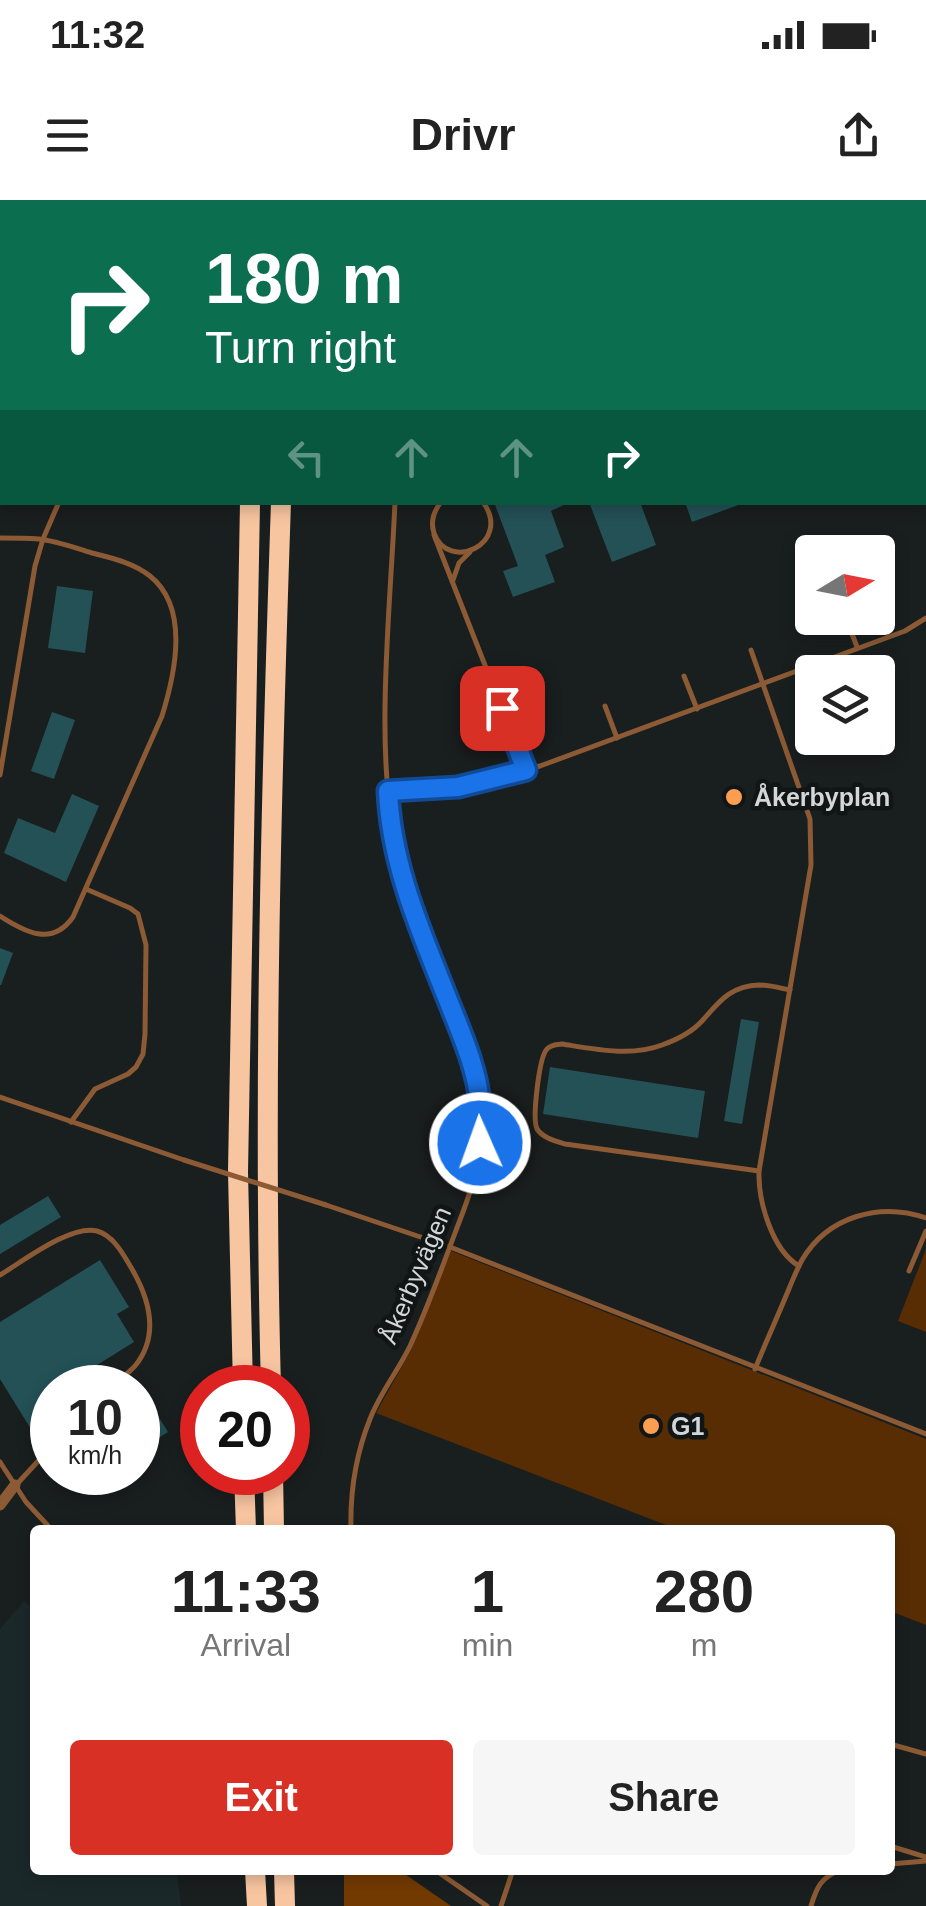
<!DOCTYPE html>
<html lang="en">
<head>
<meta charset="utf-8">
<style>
	body { margin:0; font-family:Arial,sans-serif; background:#f6f6f6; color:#222; height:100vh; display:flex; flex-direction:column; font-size:38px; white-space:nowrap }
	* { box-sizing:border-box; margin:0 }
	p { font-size:32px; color:#767676 }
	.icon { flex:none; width:55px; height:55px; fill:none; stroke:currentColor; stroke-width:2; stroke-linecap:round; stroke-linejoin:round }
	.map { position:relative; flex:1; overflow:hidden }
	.sheet { position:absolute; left:30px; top:1325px; width:865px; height:350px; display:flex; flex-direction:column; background:#fff; border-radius:10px; box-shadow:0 5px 15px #0003 }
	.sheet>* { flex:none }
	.banner { position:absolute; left:0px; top:0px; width:928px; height:305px; box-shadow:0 5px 15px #0003; background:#0b6e4f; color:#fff; overflow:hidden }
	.needle { width:65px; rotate:80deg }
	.tools { position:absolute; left:795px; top:335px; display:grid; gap:20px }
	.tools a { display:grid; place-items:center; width:100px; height:100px; border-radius:10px; background:#fff; box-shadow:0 5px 15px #0003; font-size:50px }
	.speed { position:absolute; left:30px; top:1165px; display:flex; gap:20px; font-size:50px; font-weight:700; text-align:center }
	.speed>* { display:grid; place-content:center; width:130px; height:130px; border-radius:50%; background:#fff; box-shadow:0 5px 15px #0003; line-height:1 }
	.speed small { font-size:25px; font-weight:400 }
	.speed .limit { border:15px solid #d22; background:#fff; color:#111 }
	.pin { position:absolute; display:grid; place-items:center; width:85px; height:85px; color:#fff; margin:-42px; border-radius:20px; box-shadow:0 5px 15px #0006 }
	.me { position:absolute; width:110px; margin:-55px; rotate:358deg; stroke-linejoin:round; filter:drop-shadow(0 0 8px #0008) }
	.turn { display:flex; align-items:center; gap:35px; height:210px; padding:0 40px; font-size:45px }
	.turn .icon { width:130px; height:130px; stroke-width:2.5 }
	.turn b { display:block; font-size:70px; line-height:85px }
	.lanes { display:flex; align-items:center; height:95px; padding:0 40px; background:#0003; justify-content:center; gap:50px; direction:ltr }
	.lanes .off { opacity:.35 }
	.eta { display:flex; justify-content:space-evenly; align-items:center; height:170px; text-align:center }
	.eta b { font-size:60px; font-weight:700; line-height:70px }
	.primary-button { display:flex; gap:20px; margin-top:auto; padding:20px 40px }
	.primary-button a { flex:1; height:115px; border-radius:10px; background:#d93025; color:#fff; font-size:40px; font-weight:700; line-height:115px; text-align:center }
	.primary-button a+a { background:#f6f6f6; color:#222 }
	.status { display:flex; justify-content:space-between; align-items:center; height:70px; padding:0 50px; background:#fff; direction:ltr }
	.status svg { height:28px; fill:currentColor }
	header { display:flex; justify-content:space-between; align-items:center; height:130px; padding:0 40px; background:#fff; font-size:45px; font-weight:700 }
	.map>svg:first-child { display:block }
	.built { fill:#1b2829 }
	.green { fill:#582d03 }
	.forest { fill:#733a00 }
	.building { fill:#235156 }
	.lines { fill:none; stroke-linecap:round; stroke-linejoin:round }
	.service { stroke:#8c5a34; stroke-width:5 }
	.minor { stroke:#8c5a34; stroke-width:11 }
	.motorway { stroke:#f8c5a1; stroke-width:20 }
	.service-bridge { stroke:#8c5a34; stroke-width:5 }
	.route-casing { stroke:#114b97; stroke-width:25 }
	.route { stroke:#1a73e8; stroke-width:18 }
	.poi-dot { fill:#fc9e52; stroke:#101516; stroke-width:4 }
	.labels { text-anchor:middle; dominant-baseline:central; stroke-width:9; stroke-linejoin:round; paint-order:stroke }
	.poi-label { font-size:25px; font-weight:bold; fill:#d4d7d7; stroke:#101516; text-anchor:start }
	.street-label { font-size:25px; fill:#d4d7d7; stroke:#101516 }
</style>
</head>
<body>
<div class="status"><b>11:32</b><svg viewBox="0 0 49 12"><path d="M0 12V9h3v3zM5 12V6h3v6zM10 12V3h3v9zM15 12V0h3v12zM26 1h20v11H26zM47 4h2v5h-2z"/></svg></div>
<header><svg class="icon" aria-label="menu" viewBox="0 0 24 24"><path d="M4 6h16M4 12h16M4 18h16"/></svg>Drivr<svg class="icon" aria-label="share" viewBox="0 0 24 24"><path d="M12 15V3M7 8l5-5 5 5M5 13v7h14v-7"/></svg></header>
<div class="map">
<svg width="926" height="1706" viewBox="0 0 926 1706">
	<rect width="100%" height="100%" fill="#191e1f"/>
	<!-- built -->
	<polygon class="built" points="24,1401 35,1410 35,1670 177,1670 181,1706 0,1706 0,1429"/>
	<!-- green -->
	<g class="green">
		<polygon points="926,1049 926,1132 898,1121"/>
		<polygon points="451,1051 926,1239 926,1425 890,1411 890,1330 679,1330 376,1213 410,1152"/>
	</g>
	<!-- forest -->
	<polygon class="forest" points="344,1670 399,1670 451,1706 344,1706"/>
	<!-- building -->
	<g class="building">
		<polygon points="494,302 570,302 551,311 564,347 545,355 555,382 513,397 503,371 518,366"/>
		<polygon points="589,302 640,302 656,345 612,362"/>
		<polygon points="685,302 741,302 741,304 692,322"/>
		<polygon points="57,386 93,391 85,453 48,448"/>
		<polygon points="52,512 75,520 54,579 31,571"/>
		<polygon points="72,594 99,606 66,682 4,653 18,618 55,633"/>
		<polygon points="0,748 13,753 1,785 0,785"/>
		<polygon points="741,819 759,822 742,924 724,921"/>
		<polygon points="550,867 705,891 698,938 543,914"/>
		<polygon points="48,996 61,1017 0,1054 0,1025"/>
		<polygon points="100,1060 129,1107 117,1114 134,1142 81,1175 88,1188 52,1188 52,1223 34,1234 0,1179 0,1122"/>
		<polygon points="156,1213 168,1232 138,1251 138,1225"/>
	</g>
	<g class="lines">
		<!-- service -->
		<g class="service">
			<polyline points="126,0 127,2"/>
			<polyline points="481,2 484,0"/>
			<polyline points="925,146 926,146"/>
			<polyline points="925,254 926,257"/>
			<path d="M441,302C434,311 430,321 434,333C448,373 513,344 483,302"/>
			<polyline points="434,335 526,570"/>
			<path d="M0,338C13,338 26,338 39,339C57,341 75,348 92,353C112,358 134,363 150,376C190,408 175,474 162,516L73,717C52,747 25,732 0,716"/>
			<polyline points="453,380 459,363 470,352"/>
			<polyline points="846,418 857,447"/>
			<path d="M751,450L810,619L811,665L759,971C758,1001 772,1050 799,1066"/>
			<polyline points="684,476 697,509"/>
			<polyline points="605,506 617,538"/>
			<polyline points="0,575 35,366 43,339 59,302"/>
			<path d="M388,591C441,590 489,581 540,566L905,431L926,418"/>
			<polyline points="0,897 184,960"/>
			<polyline points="71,922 95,889 128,874 136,867 143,854 145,834 146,745 138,714 130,708 86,689"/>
			<path d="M759,971L565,944C555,941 543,938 537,929C532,919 539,857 547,849C552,844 556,845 562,844C594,849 631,857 662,845C676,840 692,832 702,821C719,802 730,786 759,785C769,785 780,788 790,790"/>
			<polyline points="326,1005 450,1047 926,1234"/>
			<polyline points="909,1071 926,1031"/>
			<path d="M0,1075C22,1062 71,1024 97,1031C112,1035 122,1052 129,1064C148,1095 161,1134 135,1166C128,1173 120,1180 113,1188"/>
			<path d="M755,1169C765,1144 776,1120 786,1096C791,1084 796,1071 802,1060C828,1016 880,1002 926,1018"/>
			<polyline points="0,1262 26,1302 52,1330"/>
			<polyline points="17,1284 52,1246"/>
			<path d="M351,1330C350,1293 356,1254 370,1219C380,1193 398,1171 410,1146C427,1109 441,1071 455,1033C467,1002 479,972 480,939C484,838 416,754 397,658C374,545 390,417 395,302"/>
			<polyline points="890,1544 926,1554"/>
			<polyline points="890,1646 926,1657"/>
			<polyline points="890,1664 926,1661"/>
			<polyline points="435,1670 487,1706"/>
			<polyline points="501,1706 513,1670"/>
			<path d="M811,1706C817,1686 821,1678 840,1670"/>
		</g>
		<!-- minor -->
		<polyline class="minor" points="0,1305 15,1285"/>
		<!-- motorway -->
		<g class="motorway">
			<polyline points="266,2 266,0"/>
			<polyline points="294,2 294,0"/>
			<polyline points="243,1188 238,972 250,302"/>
			<path d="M271,1188C263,893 271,597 281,302"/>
			<polyline points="244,1272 246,1330"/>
			<polyline points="273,1272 274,1330"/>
			<polyline points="255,1670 257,1706"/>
			<polyline points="284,1670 285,1706"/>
		</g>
		<!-- service-bridge -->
		<polyline class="service-bridge" points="184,960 326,1005"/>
	</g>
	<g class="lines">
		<defs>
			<path id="route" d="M480,943C480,930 481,917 480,904C477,868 461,833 448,800C421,732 391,665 388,591L458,587L526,570L502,508"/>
		</defs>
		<!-- route casing -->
		<use href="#route" class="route-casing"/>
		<!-- route -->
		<use href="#route" class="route"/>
	</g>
	<!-- markers -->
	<g class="poi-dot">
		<circle cx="734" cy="597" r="10"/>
		<circle cx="651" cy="1226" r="10"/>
	</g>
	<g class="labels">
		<!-- poi labels -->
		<g class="poi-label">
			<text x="754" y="597">Åkerbyplan</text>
			<text x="671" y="1226">G1</text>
		</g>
		<!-- street labels -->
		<g class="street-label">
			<text transform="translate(415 1075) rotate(-67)">Åkerbyvägen</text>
		</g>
	</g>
</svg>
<div class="tools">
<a><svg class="needle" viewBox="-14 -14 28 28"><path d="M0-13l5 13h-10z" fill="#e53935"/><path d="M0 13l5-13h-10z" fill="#767676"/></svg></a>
<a><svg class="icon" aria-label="layers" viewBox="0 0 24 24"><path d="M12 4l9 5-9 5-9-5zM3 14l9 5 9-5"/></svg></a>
</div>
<div class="speed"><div>10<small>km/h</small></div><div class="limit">20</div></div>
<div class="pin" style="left:502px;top:508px;background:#d93025"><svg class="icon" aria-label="arrive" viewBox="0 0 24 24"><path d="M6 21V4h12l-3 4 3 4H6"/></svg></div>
<svg class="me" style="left:480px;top:943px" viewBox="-20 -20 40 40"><circle r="17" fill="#1a73e8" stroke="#fff" stroke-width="3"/><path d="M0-11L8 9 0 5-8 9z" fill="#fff"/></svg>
<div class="banner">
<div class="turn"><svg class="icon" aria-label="right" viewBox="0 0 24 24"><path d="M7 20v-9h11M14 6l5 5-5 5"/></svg><div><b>180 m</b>Turn right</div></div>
<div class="lanes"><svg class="icon off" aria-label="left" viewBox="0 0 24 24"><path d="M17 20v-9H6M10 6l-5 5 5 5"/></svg><svg class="icon off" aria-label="ahead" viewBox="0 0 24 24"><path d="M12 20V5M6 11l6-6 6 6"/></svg><svg class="icon off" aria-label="ahead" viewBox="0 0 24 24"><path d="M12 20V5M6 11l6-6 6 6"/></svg><svg class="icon" aria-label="right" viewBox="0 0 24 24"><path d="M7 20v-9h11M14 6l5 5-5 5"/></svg></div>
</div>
<section class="sheet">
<div class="eta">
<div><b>11:33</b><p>Arrival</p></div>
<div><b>1</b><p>min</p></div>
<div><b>280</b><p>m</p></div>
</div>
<div class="primary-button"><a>Exit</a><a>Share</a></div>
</section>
</div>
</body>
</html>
